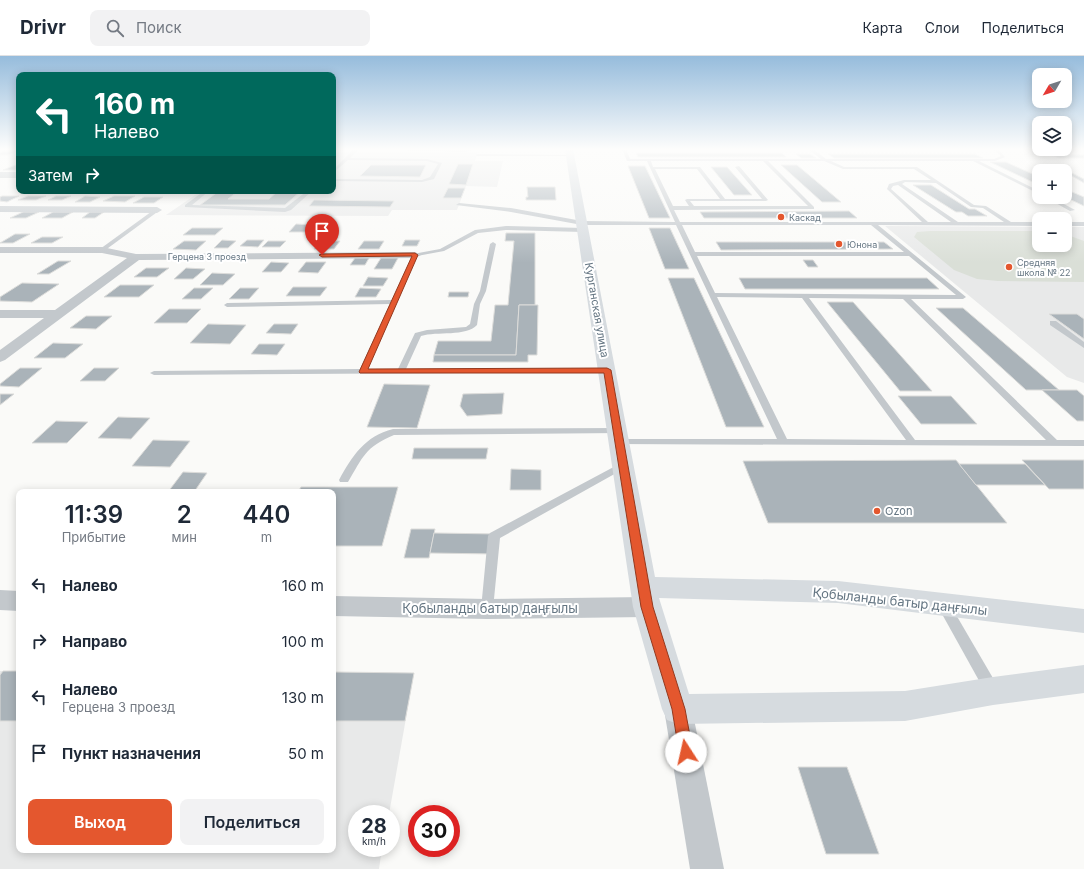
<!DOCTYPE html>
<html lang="ru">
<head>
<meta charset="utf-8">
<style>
	body { margin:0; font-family:Inter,sans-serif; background:#f2f2f3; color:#1f2937; height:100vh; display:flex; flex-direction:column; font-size:15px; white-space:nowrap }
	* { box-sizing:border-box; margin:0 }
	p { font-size:13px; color:#747a83 }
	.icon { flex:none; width:22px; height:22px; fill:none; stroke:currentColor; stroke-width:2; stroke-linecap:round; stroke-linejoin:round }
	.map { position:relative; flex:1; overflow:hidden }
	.drawer { position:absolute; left:16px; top:433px; width:320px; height:364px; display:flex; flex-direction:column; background:#fff; border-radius:8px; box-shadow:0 2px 10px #0003 }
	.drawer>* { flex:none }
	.hud { position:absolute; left:16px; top:16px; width:320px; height:122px; border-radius:8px; box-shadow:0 2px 10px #0003; background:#00695c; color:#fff; overflow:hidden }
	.needle { width:26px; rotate:231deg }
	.fabs { position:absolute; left:1032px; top:12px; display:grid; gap:8px }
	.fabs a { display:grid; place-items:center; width:40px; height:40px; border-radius:8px; background:#fff; box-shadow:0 2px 10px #0003; font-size:20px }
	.speed { position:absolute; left:348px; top:749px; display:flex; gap:8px; font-size:20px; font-weight:700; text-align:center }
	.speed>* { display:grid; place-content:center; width:52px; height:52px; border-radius:50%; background:#fff; box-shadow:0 2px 10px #0003; line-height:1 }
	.speed small { font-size:10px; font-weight:400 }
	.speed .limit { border:6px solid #d22; background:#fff; color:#111 }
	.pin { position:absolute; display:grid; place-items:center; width:34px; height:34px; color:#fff; margin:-41px -17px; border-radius:50% 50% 50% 0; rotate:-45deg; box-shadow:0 0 4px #0007 }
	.pin .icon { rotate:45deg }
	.me { position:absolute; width:44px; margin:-22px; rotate:350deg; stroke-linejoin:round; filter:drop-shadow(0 0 3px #0008) }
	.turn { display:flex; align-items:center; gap:14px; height:84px; padding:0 12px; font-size:18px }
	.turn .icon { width:52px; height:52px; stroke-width:2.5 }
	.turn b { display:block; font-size:28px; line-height:34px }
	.then { display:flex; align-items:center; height:38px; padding:0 12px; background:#0003; gap:8px; font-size:15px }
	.eta { display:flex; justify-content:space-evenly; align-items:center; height:68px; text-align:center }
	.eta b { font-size:24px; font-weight:600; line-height:28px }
	.primary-button { display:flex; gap:8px; margin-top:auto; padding:8px 12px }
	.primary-button a { flex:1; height:46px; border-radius:8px; background:#e4572e; color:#fff; font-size:16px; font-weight:600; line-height:46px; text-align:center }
	.primary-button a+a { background:#f2f2f3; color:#1f2937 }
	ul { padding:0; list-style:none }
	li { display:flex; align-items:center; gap:12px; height:56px; padding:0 12px }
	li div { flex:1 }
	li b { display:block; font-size:15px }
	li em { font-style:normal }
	header { display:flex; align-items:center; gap:24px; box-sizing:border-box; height:56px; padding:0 20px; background:#fff; border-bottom:1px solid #e0e1e3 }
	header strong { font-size:19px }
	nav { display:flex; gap:22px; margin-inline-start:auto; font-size:14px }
	.search { width:280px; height:36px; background:#f2f2f3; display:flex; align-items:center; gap:10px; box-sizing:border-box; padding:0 14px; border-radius:8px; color:#747a83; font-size:15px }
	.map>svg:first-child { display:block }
	.built { fill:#e8e9e9 }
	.green { fill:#dadfd7 }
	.building { fill:#aab3b9; stroke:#dcdcda }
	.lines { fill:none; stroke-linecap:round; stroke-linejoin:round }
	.lane { fill:#c3c8cc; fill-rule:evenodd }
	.street { fill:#c3c8cc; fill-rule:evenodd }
	.secondary { fill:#d6dbdf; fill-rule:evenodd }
	.route { fill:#e4572e; stroke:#94391e }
	.poi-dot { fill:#e4572e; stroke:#fff; stroke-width:1.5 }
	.labels { text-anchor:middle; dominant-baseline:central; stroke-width:4; stroke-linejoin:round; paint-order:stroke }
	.far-poi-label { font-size:9px; fill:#657683; stroke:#fff; text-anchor:start }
	.far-street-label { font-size:9px; fill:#657683; stroke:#fff }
	.street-label { font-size:11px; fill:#657683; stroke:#fff }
	.poi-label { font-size:11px; fill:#657683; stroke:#fff; text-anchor:start }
	.near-street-label { font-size:13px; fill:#657683; stroke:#fff }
</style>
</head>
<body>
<header>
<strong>Drivr</strong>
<div class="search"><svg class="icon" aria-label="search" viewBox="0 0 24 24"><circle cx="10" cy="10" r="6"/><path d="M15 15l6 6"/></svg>Поиск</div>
<nav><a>Карта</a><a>Слои</a><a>Поделиться</a></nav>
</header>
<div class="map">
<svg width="1084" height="813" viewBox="0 0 1084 813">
	<rect width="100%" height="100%" fill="#fafaf8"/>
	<!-- built -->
	<g class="built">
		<polygon points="333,96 478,96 475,105 503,105 497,131 466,130 457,154 392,154 388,160 166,159 201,135 333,135"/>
		<polygon points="885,170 1039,171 1039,189 1065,189 1065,171 1084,171 1084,327 1067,321"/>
		<polygon points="0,615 19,615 19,794 333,794 333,616 414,617 389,758 357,758 357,792 382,792 379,813 0,813"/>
	</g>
	<!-- green -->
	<polygon class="green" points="930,175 1039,175 1039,189 1065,189 1065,178 1084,185 1084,226 998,225 977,223 954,214 914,181 917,176"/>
	<!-- building -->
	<g class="building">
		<polygon points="4,95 18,95 8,99 0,99 0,97"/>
		<polygon points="636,97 782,97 786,101 638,101"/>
		<polygon points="796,98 810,98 816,102 801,102"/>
		<polygon points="828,98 975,98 983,102 834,102"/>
		<polygon points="1050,98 1084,99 1084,102 1059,102"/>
		<polygon points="990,106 1006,106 1039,121 1039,129"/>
		<polygon points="18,108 19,114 3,114"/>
		<polygon points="458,108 473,108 466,129 449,128"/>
		<polygon points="371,109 426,109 420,121 360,120"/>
		<polygon points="781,109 797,109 841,146 822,146"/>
		<polygon points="628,110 645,110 670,162 649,162"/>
		<polygon points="711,111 727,111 752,139 734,139"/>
		<polygon points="1065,116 1070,116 1084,123 1084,127"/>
		<polygon points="913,129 931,129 969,153 975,153 987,160 968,160 962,156 956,156"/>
		<polygon points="527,131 555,131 556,144 526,144 526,141 528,141"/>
		<polygon points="448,132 465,132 461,142 443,142"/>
		<polygon points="1065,133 1084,141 1084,150 1065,141"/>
		<polygon points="219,135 238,135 228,143 269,143 278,135 301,135 285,149 200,149"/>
		<polygon points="2,140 19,140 7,146 0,145 0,141"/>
		<polygon points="28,140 46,140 36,144 18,144"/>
		<polygon points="56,140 71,140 62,144 48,144"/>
		<polygon points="85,140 100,141 90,146 75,146"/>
		<polygon points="114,140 135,140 125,146 103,145"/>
		<polygon points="144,141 163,141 154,147 133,147"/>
		<polygon points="314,144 394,145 390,151 309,150"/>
		<polygon points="849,155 857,162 704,162 700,156"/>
		<polygon points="23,156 39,156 26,162 10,162"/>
		<polygon points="53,156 73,156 62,162 42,162"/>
		<polygon points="90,156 104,156 95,162 82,162"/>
		<polygon points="296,168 317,169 310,176 289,176"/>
		<polygon points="192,172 223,172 215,179 183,179"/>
		<polygon points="649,172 670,172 689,213 665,213"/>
		<polygon points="506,177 535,177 535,249 519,249 516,299 434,299 438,285 491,285 495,249 508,249 514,185 505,185"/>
		<polygon points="15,178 30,178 13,187 0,187"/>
		<polygon points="42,181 63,181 52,187 31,187"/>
		<polygon points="222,184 236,185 228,192 214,192"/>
		<polygon points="247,184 264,184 258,191 240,190"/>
		<polygon points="405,184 420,184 417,190 402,190"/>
		<polygon points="184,185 206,185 196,194 173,193"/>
		<polygon points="268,185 286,185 280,191 262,191"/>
		<polygon points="321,185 340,185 334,193 314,193"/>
		<polygon points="364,185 384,185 379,193 358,193"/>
		<polygon points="716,186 884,186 893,193 721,194"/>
		<polygon points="355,202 369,202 365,209 350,209"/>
		<polygon points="381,202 398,202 392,213 374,213"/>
		<polygon points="803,204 813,204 818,211 808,211"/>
		<polygon points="58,205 71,205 49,218 37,218"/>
		<polygon points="271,206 289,207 281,216 262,216"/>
		<polygon points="306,206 326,206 318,217 298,216"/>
		<polygon points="146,212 169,212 157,221 134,221"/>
		<polygon points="186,212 205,213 193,223 174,223"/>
		<polygon points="212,217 235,218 223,229 200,229"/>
		<polygon points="368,221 388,222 383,230 363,230"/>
		<polygon points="668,222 694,222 764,371 726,371"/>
		<polygon points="739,222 927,222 939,233 745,233"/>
		<polygon points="22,227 59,228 32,246 0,245 0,241"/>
		<polygon points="120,229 154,229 139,241 104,241"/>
		<polygon points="293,231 327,231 320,240 286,240"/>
		<polygon points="194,232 213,232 201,243 182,243"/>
		<polygon points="240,232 259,232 249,243 229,243"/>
		<polygon points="360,232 381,233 376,241 355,241"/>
		<polygon points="449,236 469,236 468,241 448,241"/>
		<polygon points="827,246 853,246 932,335 900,335"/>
		<polygon points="519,249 538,249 537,299 528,299 528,306 433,306 434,299 516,299"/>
		<polygon points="936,252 963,252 1059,334 1026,334"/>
		<polygon points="169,253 201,253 187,267 154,267"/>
		<polygon points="1049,258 1077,258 1084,263 1084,283"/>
		<polygon points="86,260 112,260 96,273 70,272"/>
		<polygon points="208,268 246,269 230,288 190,287"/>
		<polygon points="274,268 298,268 291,278 266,277"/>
		<polygon points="53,287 83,288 65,302 34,302"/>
		<polygon points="259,288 285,288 277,299 251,298"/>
		<polygon points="20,312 42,312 19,331 0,330 0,328"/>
		<polygon points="94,312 119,312 105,325 80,325"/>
		<polygon points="384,328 430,329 417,372 367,371"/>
		<polygon points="1042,334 1077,334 1084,340 1084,365 1077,365"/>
		<polygon points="504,337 502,358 467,360 460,350 463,338"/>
		<polygon points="0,338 14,338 0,349"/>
		<polygon points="898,340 951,340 977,368 921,368"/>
		<polygon points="118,361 150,362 131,383 98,382"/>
		<polygon points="56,365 88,366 67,387 32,387"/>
		<polygon points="153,384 190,385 170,411 132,410"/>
		<polygon points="414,392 488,392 486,403 412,403"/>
		<polygon points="956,404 1007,467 768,467 743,405"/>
		<polygon points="1022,404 1084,404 1084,433 1049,433"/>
		<polygon points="959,408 1025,408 1045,429 976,429"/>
		<polygon points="511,413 541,414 541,434 510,434"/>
		<polygon points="183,416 207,417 194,436 168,436"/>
		<polygon points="301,431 398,431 382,490 333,490 333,436 298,436"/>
		<polygon points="411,473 435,473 429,502 404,502"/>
		<polygon points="434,477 497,478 495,498 430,497"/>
		<polygon points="3,615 19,615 19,665 0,665 0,619"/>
		<polygon points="333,616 414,617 405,665 333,665"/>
		<polygon points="798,711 847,711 879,798 826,798"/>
	</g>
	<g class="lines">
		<!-- lane -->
		<g class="lane">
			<polygon points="347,93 345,94 333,96 333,94"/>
			<polygon points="354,93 359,93 350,102 427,103 442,107 434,123 422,126 333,125 333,123 422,124 430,121 438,108 427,105 348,104 333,117 333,114"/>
			<polygon points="371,93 465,94 476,93 465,96"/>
			<path d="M622,93H626L630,103H821L808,93H813L826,103H994L1001,100L993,93H998L1005,101L995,105H979L1039,135V138L973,105H831L844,111H917L974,149L986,150L1011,166H1039V170L878,169L966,241L963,243H911L1057,384H1084V390L616,388L614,386L616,384L619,383H777L676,169H582L511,156L456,149L459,147L511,152L582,165L675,166L647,105H627ZM651,105H763L808,150H694L690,145H766L768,144L739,110L735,111L762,143H725L700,111H653ZM768,105H824L843,113H914L931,124H904L889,128L887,133L922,166H680L674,154L814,153V151ZM655,113H697L720,143H687L685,144L689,150H673ZM905,126L936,127L971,151L983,152L1004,166H958L902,128ZM898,129L951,166H928L891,133L893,130ZM682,169H871L904,196H695ZM697,200H909L956,239L715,237ZM717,241L802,242L906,384L787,383ZM809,242L903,243L1046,384H915Z"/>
			<polygon points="477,98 571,99 573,100 476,100"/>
			<polygon points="204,135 209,135 192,149 285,152 307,135 312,135 291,154 285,156 185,151 185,149"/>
			<polygon points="1045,141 1051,141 1075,154 1070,155"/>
			<polygon points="155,153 160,154 104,195 100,195 100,193"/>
			<rect x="1065" y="166" width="19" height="4"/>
			<path d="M506,170L583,172L586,174L583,176L506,174L478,177L444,195L417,200L368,313H398L415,277L427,274L466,271L470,268L474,248L480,235L490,188L493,186L496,188L486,235L480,248L477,269C466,281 437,275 421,280L406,313L607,312L611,314L610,316L154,319L150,317L154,315L360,313L390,248L227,251L224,249L227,247L392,244L413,198L440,193L475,174Z"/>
			<polygon points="1050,265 1056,265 1084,286 1084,292 1050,269"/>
			<path d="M618,372L623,375L621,377L394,379C365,391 363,401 348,426H340L339,424C352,400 365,380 393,373Z"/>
			<polygon points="623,406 627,407 628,409 627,411 500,482 493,553 492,557 487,558 482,557 481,553 488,480 490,477"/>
			<polygon points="943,544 948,545 997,629 999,634 997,639 992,641 987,639 937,549 938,545"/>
		</g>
		<!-- street -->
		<g class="street">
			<rect x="0" y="116" width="19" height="6"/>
			<polygon points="0,150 157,151 162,154 157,157 0,156"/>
			<polygon points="0,191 102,191 136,198 415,196 421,199 415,202 139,204 5,304 0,306 0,294 44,262 0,262 0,254 55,254 127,202 102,197 0,197"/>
			<polygon points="0,534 19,535 19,555 0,554"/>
			<polygon points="333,540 487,543 647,541 656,544 659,551 656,558 647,561 487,563 333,560"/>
			<polygon points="678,640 688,644 692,653 724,813 690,813 664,653 668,644"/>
		</g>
		<!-- secondary -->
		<polygon class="secondary" points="565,93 573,93 655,521 838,525 1084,553 1084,577 838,547 659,542 689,638 905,635 993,621 1084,609 1084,637 993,649 905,665 678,668 667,664 662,653 633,551"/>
	</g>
	<!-- sky -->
	<linearGradient id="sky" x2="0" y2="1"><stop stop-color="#96bcdc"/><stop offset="0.45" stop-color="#fdfdfc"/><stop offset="1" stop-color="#fdfdfc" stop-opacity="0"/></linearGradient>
	<rect width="1084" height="207" fill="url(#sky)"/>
	<!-- route -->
	<polygon class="route" points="415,197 418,199 368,313 607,312 611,314 653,551 685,653 693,696 691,701 686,703 681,701 679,696 672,653 641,551 604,317 360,317 359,316 412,200 322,201 319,199 322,198"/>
	<!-- markers -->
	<g class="poi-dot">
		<circle cx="781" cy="161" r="4"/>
		<circle cx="839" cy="188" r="4"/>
		<circle cx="1009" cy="211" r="4"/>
		<circle cx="877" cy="455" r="4"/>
	</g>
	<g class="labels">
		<!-- far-poi labels -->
		<g class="far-poi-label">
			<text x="789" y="161">Каскад</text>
			<text x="847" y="188">Юнона</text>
			<text x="1017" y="206">Средняя<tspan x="1017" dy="10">школа № 22</tspan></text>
		</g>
		<!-- far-street labels -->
		<g class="far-street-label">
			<text x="207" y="200">Герцена 3 проезд</text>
		</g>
		<!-- street labels -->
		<g class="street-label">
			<text transform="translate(597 254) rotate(80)">Курганская улица</text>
		</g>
		<!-- poi labels -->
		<g class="poi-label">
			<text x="885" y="455">Ozon</text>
		</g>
		<!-- near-street labels -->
		<g class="near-street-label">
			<text transform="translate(900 545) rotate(6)">Қобыланды батыр даңғылы</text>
			<text x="490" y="552">Қобыланды батыр даңғылы</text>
		</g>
	</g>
</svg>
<div class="fabs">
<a><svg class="needle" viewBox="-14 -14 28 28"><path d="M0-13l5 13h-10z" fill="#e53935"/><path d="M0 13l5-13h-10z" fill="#747a83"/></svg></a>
<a><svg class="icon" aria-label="layers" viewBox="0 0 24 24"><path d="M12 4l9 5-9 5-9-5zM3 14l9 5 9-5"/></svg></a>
<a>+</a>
<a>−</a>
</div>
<div class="speed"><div>28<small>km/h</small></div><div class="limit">30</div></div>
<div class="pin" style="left:322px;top:199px;background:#d93025"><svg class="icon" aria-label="arrive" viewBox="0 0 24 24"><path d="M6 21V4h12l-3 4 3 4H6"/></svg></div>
<svg class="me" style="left:686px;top:696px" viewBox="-20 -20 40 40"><circle r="19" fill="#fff"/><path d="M0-13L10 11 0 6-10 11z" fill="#e4572e"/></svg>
<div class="hud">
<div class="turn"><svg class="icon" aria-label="left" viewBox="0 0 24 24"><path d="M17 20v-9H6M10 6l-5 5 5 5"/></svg><div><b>160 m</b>Налево</div></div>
<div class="then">Затем<svg class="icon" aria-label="right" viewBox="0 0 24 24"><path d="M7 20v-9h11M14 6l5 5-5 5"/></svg></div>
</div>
<section class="drawer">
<div class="eta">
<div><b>11:39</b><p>Прибытие</p></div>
<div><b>2</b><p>мин</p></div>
<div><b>440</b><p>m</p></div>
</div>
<ul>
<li><svg class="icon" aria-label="left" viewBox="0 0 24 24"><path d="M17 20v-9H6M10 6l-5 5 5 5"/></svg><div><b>Налево</b></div><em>160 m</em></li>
<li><svg class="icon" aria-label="right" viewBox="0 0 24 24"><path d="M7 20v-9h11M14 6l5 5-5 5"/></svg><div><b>Направо</b></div><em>100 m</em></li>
<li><svg class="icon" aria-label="left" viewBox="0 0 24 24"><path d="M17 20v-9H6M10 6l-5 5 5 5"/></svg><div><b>Налево</b><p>Герцена 3 проезд</p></div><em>130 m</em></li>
<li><svg class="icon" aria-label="arrive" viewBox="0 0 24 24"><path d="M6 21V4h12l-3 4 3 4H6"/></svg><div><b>Пункт назначения</b></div><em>50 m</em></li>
</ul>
<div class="primary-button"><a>Выход</a><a>Поделиться</a></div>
</section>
</div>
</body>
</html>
